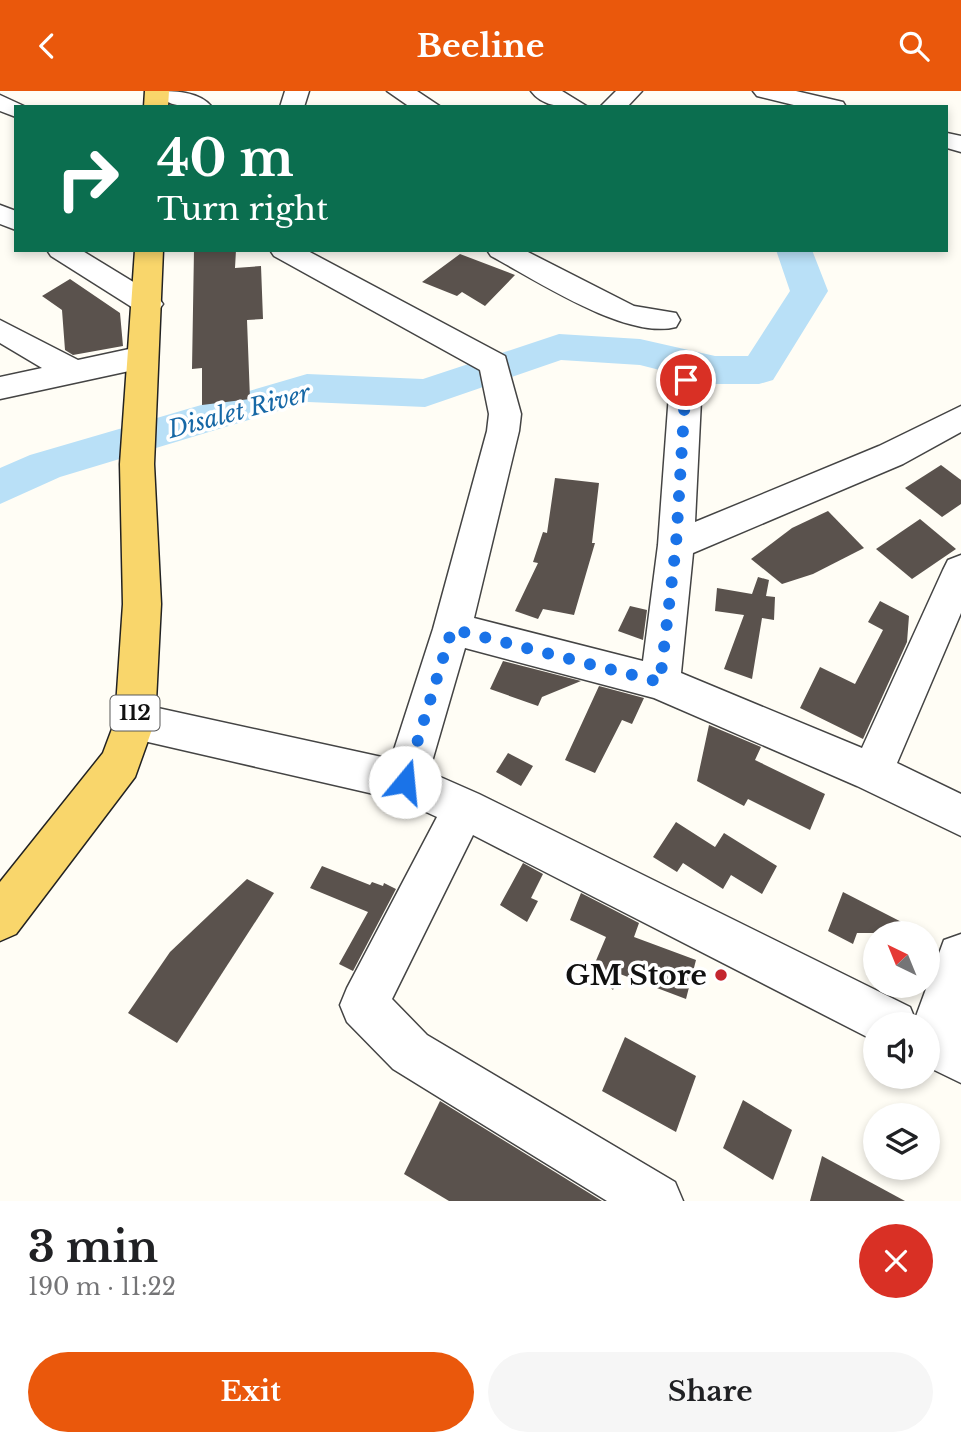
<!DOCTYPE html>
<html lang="en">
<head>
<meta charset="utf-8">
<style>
	body { margin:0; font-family:"Libre Baskerville",serif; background:#f6f6f6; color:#202124; height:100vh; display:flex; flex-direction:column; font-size:26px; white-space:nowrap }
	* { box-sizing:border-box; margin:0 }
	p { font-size:23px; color:#757577 }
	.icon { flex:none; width:38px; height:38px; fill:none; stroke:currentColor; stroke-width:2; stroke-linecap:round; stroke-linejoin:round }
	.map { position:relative; height:1110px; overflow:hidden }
	.side { display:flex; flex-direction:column; background:#fff; flex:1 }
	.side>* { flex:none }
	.hud { position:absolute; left:14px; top:14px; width:934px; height:147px; border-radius:0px; box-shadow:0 4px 10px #0003; background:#0b6e4f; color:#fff; overflow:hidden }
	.needle { width:46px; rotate:317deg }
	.tools { position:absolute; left:863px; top:830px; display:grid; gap:14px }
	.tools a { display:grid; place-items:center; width:77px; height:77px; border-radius:50%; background:#fff; box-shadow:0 4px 10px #0003; font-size:35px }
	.pin { position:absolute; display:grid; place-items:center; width:60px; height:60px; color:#fff; margin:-30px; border:4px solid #fff; border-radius:50%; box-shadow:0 2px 7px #0007 }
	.me { position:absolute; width:77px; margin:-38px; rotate:17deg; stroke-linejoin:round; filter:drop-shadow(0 0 5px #0008) }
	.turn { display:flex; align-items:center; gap:24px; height:147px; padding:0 28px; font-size:32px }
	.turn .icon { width:91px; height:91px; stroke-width:2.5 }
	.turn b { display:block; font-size:49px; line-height:60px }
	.round { display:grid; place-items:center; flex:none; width:74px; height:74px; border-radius:37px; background:#f6f6f6 }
	.overview { display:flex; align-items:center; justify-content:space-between; height:119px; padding:0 28px }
	h1 { font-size:42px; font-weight:800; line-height:52px }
	.action { display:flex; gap:14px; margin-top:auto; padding:14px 28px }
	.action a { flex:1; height:80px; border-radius:42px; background:#ea580c; color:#fff; font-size:28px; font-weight:800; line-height:80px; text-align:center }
	.action a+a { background:#f6f6f6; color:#202124 }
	header { display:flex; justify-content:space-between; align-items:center; height:91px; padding:0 28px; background:#ea580c; color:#fff; font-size:32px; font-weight:800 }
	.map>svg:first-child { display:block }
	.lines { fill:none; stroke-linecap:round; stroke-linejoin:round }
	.river { fill:#b9e0f7; fill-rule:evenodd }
	.building { fill:#5a524d }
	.minor-casing { stroke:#444; stroke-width:3 }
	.major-casing { stroke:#222; stroke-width:3 }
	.minor { fill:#fff; fill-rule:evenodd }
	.major { fill:#f9d66b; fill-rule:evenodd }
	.route { stroke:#1a73e8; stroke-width:12; stroke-dasharray:0 21.6 }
	.poi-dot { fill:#c4262e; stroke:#fff; stroke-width:2.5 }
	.labels { text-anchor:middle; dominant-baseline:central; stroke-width:7; stroke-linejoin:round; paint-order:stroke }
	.shield { fill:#fff; stroke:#585858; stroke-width:2 }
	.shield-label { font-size:21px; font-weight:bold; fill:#111 }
	.water-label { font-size:24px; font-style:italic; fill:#1768a6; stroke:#fff }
	.near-poi-label { font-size:28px; font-weight:bold; fill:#111; stroke:#fff; text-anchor:end }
</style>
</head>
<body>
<header><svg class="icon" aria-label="back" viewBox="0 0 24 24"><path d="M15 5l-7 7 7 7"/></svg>Beeline<svg class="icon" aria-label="search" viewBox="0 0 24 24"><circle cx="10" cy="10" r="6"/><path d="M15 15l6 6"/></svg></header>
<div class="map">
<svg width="961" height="1110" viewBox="0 0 961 1110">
	<rect width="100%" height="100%" fill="#fffdf5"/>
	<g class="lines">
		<!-- river -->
		<polygon class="river" points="776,159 812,159 828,200 773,289 759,293 715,293 640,274 561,269 425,316 308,311 60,386 0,413 0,377 30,364 307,283 423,288 559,243 640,248 715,265 748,265 790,200"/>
	</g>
	<!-- building -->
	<g class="building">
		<polygon points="194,159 236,159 235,177 261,175 263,228 247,229 250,308 202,314 202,277 192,278"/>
		<polygon points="460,163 515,184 485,215 462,201 457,205 422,191"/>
		<polygon points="70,188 120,222 123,255 73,264 65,259 62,219 42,205"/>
		<polygon points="941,374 961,389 961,413 942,426 905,397"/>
		<polygon points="555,387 599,392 592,452 595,452 574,524 543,518 538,528 515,520 538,472 533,471 543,441 547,442"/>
		<polygon points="828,420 864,457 813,483 782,493 751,468 792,437"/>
		<polygon points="920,428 956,458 912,488 876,458"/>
		<polygon points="758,486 769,489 766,505 775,506 774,529 762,527 752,588 724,578 744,524 715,520 717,497 752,503"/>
		<polygon points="880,510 909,525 907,551 863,648 800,617 820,576 855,593 883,539 868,531"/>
		<polygon points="630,515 647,519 643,549 618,540"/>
		<polygon points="503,570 581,590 542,606 538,615 490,598"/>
		<polygon points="599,595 644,607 632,633 622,629 595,682 565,669"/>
		<polygon points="709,634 761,656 755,669 825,703 810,739 748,708 744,715 697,690"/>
		<polygon points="508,662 533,675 521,695 496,681"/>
		<polygon points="676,731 715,756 724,742 777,775 762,803 731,784 723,798 683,772 677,781 653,766"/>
		<polygon points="523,772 543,783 531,807 538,810 527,831 500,814"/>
		<polygon points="322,775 370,794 372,791 383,795 384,792 396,798 353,880 339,873 368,821 310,797"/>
		<polygon points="247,788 274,802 177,952 128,922 170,861"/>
		<polygon points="843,801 923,842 857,842 853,853 828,840"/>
		<polygon points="581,802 639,832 634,846 696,869 686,908 620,883 613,899 592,879 606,846 570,829"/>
		<polygon points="625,946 696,985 676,1041 602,1000"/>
		<polygon points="743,1009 792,1039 773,1089 723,1057"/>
		<polygon points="440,1010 602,1110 449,1110 404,1083"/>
		<polygon points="822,1065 905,1110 810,1110"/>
	</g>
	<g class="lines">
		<defs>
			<g id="minor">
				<path d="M154,0C174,0 199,0 212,16C193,16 167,18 154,0Z"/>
				<polygon points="285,0 309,0 304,16 280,16"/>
				<polygon points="387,0 417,0 441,16 410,16"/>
				<path d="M531,0H562L588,16C569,16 544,18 531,0Z"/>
				<polygon points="616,0 642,0 627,16 600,16"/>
				<polygon points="753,0 796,0 843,11 846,16 802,16 757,5"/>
				<polygon points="0,4 26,16 16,16 16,26 0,20"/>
				<polygon points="947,42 961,45 961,61 947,57"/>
				<polygon points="0,114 16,120 16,139 0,133"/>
				<polygon points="47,159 81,159 158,206 163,213 158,220 148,223 138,220 51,165"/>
				<polygon points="270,159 306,159 505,265 521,323 519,340 474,527 643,570 658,454 670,289 675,281 686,278 697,281 702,289 695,431 879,355 961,315 961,341 903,373 693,462 681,582 862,657 943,479 948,469 961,464 961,522 897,672 961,703 961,745 857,695 654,607 465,557 429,681 479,703 910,916 915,928 944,849 961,843 961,992 928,976 928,933 875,933 875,950 473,744 392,908 427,944 675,1091 683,1110 607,1110 393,978 347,931 340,914 347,897 437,726 400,709 135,648 121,643 115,630 121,617 135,612 391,668 433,538 487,340 489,323 480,279 274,165"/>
				<path d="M487,159H524L634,215L676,222L680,229L676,236C626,249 536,189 491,165Z"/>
				<polygon points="0,229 78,269 143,255 154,259 158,266 154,273 143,277 0,308 0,286 42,277 0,252"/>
			</g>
			<g id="major">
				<polygon points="145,0 169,0 168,16 144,16"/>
				<polygon points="135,159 163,159 154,373 161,513 155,630 135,686 16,843 0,850 0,791 103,662 115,630 123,513 120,373"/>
			</g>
		</defs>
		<!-- minor casing -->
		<use href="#minor" class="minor-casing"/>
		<!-- major casing -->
		<use href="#major" class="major-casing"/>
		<!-- minor -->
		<use href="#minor" class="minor"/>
		<!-- major -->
		<use href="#major" class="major"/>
	</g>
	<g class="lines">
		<!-- route -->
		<polyline class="route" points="405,691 452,538 660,591 676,454 686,289"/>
	</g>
	<!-- markers -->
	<circle class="poi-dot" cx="721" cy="884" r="7"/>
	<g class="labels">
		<!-- shield labels -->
		<rect class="shield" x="110.5" y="604.5" width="49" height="35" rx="5"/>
		<g class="shield-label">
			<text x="135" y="622">112</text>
		</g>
		<!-- water labels -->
		<g class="water-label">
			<text transform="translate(239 320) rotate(-15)">Disalet River</text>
		</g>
		<!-- near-poi labels -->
		<g class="near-poi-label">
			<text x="707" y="884">GM Store</text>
		</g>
	</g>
</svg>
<div class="tools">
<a><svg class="needle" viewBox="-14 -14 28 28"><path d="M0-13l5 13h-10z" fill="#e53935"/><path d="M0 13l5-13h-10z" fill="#757577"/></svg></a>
<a><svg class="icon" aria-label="sound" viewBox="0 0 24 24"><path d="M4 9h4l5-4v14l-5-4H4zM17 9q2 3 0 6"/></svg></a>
<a><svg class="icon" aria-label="layers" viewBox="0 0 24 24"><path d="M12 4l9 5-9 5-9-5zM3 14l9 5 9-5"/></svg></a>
</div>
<div class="pin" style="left:686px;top:289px;background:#d93025"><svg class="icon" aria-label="arrive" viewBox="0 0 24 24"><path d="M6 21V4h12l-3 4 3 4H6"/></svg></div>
<svg class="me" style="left:405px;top:691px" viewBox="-20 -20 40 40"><circle r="19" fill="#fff"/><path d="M0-13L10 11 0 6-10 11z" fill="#1a73e8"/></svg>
<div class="hud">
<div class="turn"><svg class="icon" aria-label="right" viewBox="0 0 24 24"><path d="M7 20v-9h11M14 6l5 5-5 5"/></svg><div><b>40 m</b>Turn right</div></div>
</div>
</div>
<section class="side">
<div class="overview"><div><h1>3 min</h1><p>190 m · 11:22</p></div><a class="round" style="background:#d93025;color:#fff"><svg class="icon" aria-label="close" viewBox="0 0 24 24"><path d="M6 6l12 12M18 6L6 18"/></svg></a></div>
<div class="action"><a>Exit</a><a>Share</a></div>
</section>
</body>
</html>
